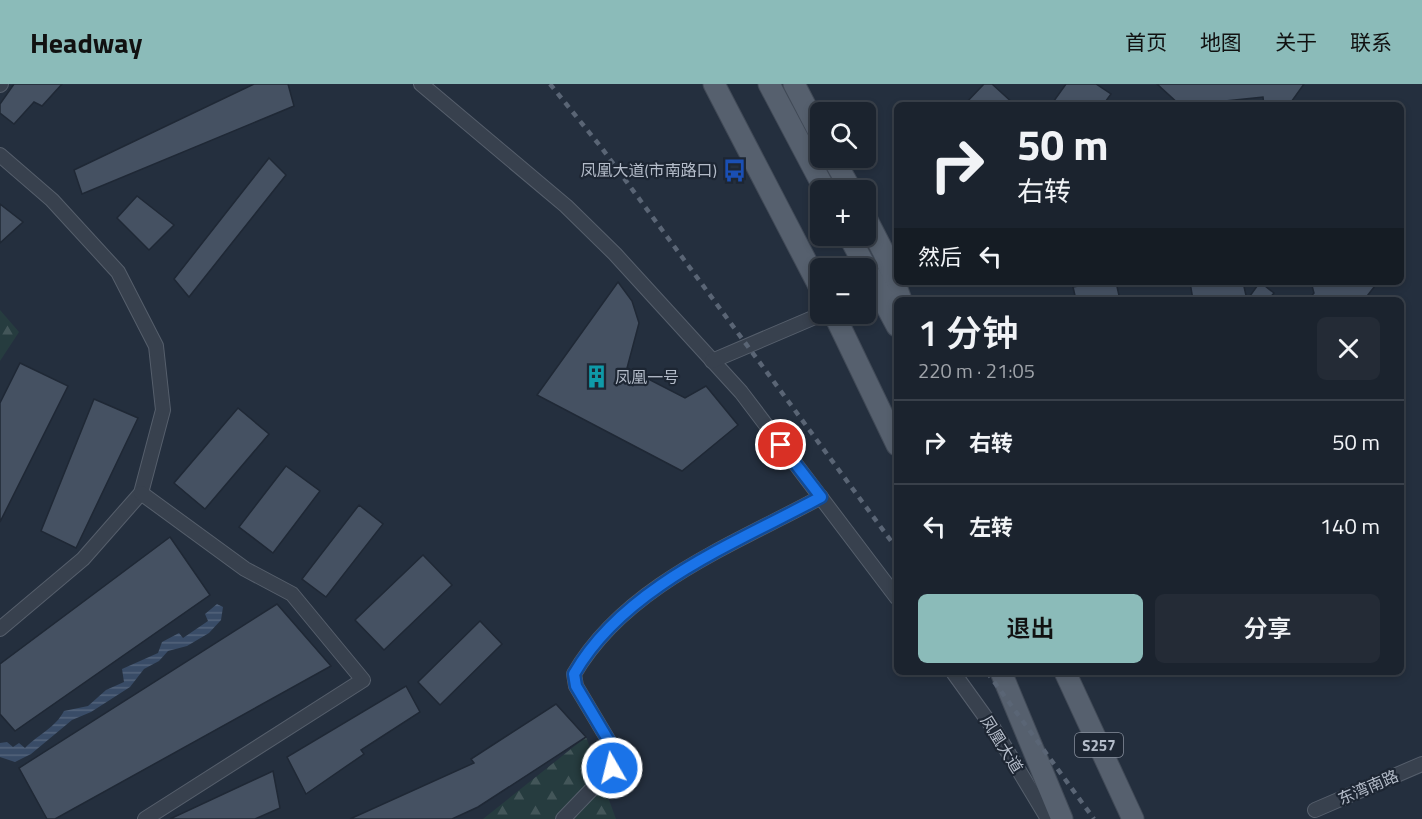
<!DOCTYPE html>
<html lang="zh">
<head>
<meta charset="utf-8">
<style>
	body { margin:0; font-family:"Titillium Web","Noto Sans SC",sans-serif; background:#242b36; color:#f1f3f6; height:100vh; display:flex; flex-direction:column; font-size:22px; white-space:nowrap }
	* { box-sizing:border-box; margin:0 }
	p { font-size:20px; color:#a0a4aa }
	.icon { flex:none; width:33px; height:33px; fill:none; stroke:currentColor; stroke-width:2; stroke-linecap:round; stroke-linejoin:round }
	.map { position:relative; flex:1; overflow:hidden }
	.sheet { position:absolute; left:894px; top:213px; width:510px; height:378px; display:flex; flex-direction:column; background:#1b232e; border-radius:9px; box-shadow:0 3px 9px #0003,0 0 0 2px #39404a }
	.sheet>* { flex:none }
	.hud { position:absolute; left:894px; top:18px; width:510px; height:183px; border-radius:9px; box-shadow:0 3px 9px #0003,0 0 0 2px #39404a; background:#1b232e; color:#f1f3f6; overflow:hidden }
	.buttons { position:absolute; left:810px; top:18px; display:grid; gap:12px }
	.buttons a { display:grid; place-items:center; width:66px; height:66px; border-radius:9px; background:#1b232e; box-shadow:0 3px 9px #0003,0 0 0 2px #39404a; font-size:30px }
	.pin { position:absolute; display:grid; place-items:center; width:51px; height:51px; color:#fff; margin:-26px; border:3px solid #fff; border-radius:50%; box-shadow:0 2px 6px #0007 }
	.me { position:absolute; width:66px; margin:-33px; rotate:352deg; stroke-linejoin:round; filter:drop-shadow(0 0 4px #0008) }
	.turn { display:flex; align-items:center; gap:21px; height:126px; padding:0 24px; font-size:27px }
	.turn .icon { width:78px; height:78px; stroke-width:2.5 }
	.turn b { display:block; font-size:42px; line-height:51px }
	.then { display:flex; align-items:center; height:57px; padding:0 24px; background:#0003; gap:12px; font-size:22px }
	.round { display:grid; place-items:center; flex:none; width:63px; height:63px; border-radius:9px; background:#242b36 }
	.head { display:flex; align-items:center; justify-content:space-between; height:102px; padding:0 24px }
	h1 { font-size:36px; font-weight:600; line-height:45px }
	.action { display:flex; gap:12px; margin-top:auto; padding:12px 24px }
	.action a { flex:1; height:69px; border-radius:9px; background:#8bbbb9; color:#111; font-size:24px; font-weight:600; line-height:69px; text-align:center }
	.action a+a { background:#242b36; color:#f1f3f6 }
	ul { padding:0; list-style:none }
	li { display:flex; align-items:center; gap:18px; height:84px; padding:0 24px; border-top:2px solid #39404a }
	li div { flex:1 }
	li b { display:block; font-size:22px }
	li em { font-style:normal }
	header { display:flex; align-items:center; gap:36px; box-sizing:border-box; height:84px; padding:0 30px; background:#8bbbb9; color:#111 }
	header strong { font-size:28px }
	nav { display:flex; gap:33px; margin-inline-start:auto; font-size:21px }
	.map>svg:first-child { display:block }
	.forest { fill:url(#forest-firs) }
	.water { fill:url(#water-rules) }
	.building { fill:#455162; stroke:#1f2835; stroke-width:1.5 }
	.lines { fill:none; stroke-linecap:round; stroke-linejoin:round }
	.minor-casing { stroke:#565f6c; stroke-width:16 }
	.primary-casing { stroke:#414a57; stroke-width:23 }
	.minor { stroke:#38414e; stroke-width:14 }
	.primary { stroke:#56606e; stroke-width:21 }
	.rail { stroke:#5a6575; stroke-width:4.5; stroke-dasharray:6 6; stroke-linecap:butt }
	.route-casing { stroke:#114b97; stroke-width:15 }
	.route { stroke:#1a73e8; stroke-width:10 }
	.labels { text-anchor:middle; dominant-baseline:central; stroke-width:4.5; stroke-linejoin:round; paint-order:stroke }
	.shield { fill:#1d2633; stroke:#878f9c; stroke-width:1.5 }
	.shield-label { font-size:15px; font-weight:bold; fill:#b4bcc9 }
	.poi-label { font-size:16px; fill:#b4bcc9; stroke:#1d2633; text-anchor:end }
	.street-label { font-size:16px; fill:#b4bcc9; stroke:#1d2633 }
</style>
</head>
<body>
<header>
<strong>Headway</strong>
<nav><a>首页</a><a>地图</a><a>关于</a><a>联系</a></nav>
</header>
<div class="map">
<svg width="1422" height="735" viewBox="0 0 1422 735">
	<defs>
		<pattern id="forest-firs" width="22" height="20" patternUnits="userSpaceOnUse" patternTransform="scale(1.5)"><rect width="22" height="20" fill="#263c3f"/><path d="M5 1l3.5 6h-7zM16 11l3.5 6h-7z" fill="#435659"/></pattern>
		<pattern id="water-rules" width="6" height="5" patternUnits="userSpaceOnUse" patternTransform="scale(1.5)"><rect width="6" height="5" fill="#394c67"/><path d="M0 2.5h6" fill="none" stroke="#53647b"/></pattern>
	</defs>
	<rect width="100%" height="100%" fill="#242f3e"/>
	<!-- forest -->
	<g class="forest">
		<polygon points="0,226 19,248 0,277"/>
		<polygon points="586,653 616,735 483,735"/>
	</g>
	<!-- water -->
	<path class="water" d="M217,520L223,523L221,536L209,549L187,562L168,567L159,577L144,585L130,603L91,628L72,636L31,670L15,678L0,673V659L7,658L13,663L19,659L25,664C40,649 55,644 64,627L88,622L106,606L124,598L122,585L158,569L162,558L179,549L183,554L208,537L205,530Z"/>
	<!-- building -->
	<g class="building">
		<polygon points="14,0 62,0 42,22 34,18 14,40 0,29 0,20"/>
		<polygon points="254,0 288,0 294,22 82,110 74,86"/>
		<polygon points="984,0 992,0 1015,21 964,21"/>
		<polygon points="1066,0 1096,0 1111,10 1103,21 1051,21"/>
		<polygon points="1157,0 1304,0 1289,21 1264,21 1263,13 1216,18 1216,21 1180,21"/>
		<polygon points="269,74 286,91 189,213 174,195"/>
		<polygon points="137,112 174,141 149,166 117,134"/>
		<polygon points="0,120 23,138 0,159"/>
		<polygon points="618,198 632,217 639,239 627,284 685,314 706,302 738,341 682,387 537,311"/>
		<polygon points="1099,198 1116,198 1120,216 1076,216 1073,203"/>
		<polygon points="1190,198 1243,198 1247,216 1193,216"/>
		<polygon points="1260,198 1274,209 1268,216 1247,216"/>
		<polygon points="1311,198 1378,198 1364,216 1308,216 1314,209"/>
		<polygon points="20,279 68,302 0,438 0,319"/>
		<polygon points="94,315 138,334 76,464 41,447"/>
		<polygon points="238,324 269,350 205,425 174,399"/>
		<polygon points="286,382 320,407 273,469 239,443"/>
		<polygon points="359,421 383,440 326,513 302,495"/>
		<polygon points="170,453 210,511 15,647 0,630 0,580"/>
		<polygon points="423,471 452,501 384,566 355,536"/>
		<polygon points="277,520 331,582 55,735 47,735 19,684"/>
		<polygon points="480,537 502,560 440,621 418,598"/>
		<polygon points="406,602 420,628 361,666 364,670 306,710 287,673"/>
		<polygon points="556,620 586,653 478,723 452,735 350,735 474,679 471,675"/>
		<polygon points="273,687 280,724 255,735 170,735"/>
	</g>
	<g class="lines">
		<defs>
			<g id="minor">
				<polyline points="421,0 566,122 615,170 741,308 897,514"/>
				<polyline points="0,1 1,0"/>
				<polyline points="0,71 52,116 118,188 156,262 163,326 141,409 83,475 0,545"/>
				<polyline points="712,277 822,230"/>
				<polyline points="141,409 245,485 292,510 363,596 145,735"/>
				<polyline points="953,588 994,645 1048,735"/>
				<polyline points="1315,726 1422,680"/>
				<path d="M563,735L612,684L613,664L576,602L574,590C626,500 735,460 821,413"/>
			</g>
			<g id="primary">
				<polyline points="714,0 820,204"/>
				<polyline points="769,0 825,106"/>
				<polyline points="794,0 820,50"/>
				<polyline points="833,74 851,106"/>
				<polyline points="866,134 884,169 901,216"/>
				<polyline points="849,152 897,242"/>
				<polyline points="834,230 897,361"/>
				<polyline points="1001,588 1062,735"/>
				<polyline points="1065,588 1133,735"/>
			</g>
		</defs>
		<!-- minor casing -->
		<use href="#minor" class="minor-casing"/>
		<!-- primary casing -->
		<use href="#primary" class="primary-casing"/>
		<!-- minor -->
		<use href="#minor" class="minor"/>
		<!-- primary -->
		<use href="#primary" class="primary"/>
		<!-- rail -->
		<g class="rail">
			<polyline points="550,0 601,63 897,465"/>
			<polyline points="987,588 1094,735"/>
		</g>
	</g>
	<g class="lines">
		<defs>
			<path id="route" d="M612,684L613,664L576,602L574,590C624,502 736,459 821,413L781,361"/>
		</defs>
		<!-- route casing -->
		<use href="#route" class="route-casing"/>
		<!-- route -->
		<use href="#route" class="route"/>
	</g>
	<!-- icons -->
	<defs>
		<symbol id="bus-bare" viewBox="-9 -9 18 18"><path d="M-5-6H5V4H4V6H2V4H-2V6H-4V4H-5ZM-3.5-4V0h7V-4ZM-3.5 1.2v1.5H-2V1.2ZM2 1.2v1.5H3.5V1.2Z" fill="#1a4fb4" stroke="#1d2633" stroke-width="2.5" paint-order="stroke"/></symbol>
		<symbol id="building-bare" viewBox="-9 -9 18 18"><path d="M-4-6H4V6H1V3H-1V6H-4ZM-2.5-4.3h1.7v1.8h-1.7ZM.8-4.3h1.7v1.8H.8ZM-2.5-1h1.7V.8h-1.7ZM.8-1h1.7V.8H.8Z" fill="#0f9aa8" stroke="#1d2633" stroke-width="2.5" paint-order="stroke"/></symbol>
	</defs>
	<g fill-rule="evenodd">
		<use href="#bus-bare" x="718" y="70" width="33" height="33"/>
		<use href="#building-bare" x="580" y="276" width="33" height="33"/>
	</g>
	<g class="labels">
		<!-- shield labels -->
		<rect class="shield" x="1075" y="649" width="48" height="24" rx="4.5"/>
		<g class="shield-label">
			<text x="1099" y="661">S257</text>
		</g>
		<!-- poi labels -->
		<g class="poi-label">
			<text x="717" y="86">凤凰大道(市南路口)</text>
			<text x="615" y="293" text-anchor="start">凤凰一号</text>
		</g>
		<!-- street labels -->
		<g class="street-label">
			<text transform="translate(1002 660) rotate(58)">凤凰大道</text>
			<text transform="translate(1368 703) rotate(-23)">东湾南路</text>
		</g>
	</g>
</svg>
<div class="buttons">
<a><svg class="icon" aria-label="search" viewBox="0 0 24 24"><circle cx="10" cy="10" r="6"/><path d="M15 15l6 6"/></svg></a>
<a>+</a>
<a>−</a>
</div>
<div class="pin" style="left:781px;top:361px;background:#d93025"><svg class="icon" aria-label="arrive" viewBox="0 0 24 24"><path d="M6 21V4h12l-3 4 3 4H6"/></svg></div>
<svg class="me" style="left:612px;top:684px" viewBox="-20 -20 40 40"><circle r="17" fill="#1a73e8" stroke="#fff" stroke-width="3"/><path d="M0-11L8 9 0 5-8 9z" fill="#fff"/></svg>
<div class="hud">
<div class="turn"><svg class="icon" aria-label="right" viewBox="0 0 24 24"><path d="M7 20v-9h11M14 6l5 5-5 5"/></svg><div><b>50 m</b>右转</div></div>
<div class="then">然后<svg class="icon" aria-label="left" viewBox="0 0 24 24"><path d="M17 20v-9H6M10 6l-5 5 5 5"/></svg></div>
</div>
<section class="sheet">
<div class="head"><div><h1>1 分钟</h1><p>220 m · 21:05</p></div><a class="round"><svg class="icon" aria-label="close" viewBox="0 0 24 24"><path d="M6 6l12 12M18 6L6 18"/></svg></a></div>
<ul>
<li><svg class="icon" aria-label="right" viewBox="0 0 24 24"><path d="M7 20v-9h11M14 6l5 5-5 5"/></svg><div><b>右转</b></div><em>50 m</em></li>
<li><svg class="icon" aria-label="left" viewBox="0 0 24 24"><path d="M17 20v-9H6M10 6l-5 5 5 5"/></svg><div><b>左转</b></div><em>140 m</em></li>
</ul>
<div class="action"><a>退出</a><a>分享</a></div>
</section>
</div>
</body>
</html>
